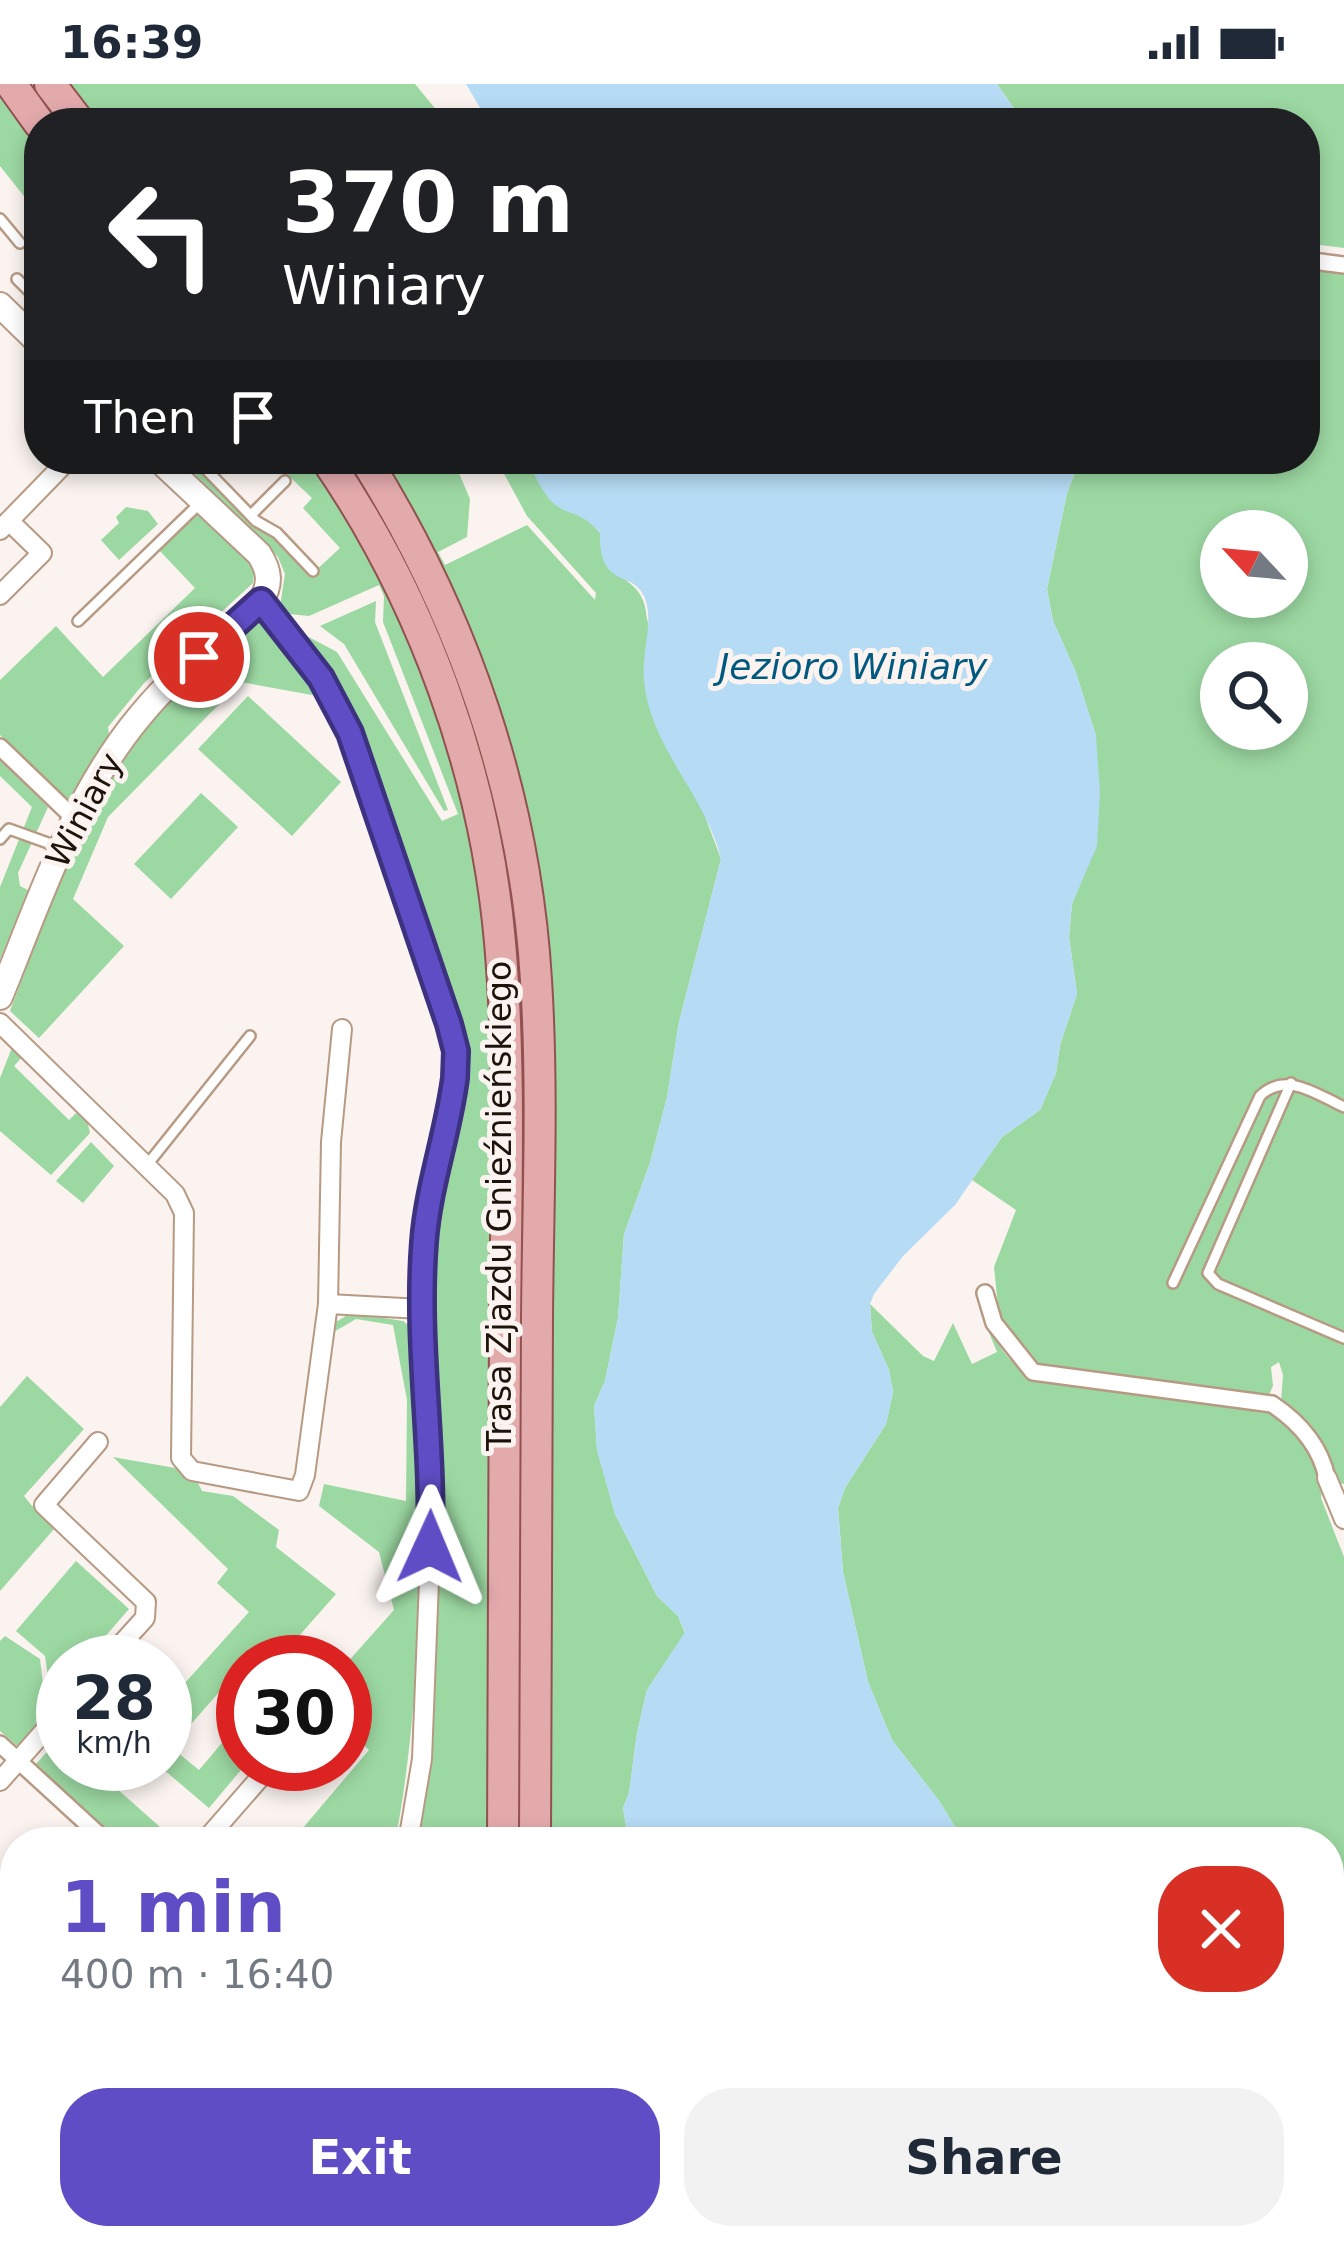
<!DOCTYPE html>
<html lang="en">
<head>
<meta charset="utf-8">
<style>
	body { margin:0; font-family:"DejaVu Sans",sans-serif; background:#f2f2f3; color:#1f2937; height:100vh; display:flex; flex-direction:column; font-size:45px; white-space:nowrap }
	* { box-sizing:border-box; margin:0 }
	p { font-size:39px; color:#747a83 }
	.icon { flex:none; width:66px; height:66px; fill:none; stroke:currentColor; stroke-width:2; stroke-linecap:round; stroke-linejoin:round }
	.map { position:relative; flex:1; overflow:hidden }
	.side { position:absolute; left:0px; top:1743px; width:1344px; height:423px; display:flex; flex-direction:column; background:#fff; border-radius:48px 48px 0 0; box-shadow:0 6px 18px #0003 }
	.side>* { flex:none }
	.guide { position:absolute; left:24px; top:24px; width:1296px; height:366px; border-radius:48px; box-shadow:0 6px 18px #0003; background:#202124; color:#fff; overflow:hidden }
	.needle { width:78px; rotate:296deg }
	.tools { position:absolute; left:1200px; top:426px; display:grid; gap:24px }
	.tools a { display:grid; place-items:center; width:108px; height:108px; border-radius:50%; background:#fff; box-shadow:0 6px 18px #0003; font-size:60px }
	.speed { position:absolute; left:36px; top:1551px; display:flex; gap:24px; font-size:60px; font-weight:700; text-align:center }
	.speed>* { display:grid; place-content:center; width:156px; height:156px; border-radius:50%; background:#fff; box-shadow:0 6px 18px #0003; line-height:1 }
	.speed small { font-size:30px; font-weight:400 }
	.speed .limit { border:18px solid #d22; background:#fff; color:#111 }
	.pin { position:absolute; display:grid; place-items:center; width:102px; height:102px; color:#fff; margin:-51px; border:6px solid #fff; border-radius:50%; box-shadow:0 3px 12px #0007 }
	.me { position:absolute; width:132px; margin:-66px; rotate:1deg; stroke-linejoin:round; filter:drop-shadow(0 0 9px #0008) }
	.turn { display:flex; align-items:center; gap:42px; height:252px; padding:0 60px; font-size:54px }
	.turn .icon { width:156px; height:156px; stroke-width:2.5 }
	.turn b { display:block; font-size:84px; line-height:102px }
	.then { display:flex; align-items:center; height:114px; padding:0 60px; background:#0003; gap:24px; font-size:45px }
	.round { display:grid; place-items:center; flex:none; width:126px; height:126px; border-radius:48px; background:#f2f2f3 }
	.summary { display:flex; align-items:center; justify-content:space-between; height:204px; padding:0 60px }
	h1 { font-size:72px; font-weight:800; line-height:90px; color:#5e4dc5 }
	.cta { display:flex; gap:24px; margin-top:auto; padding:24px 60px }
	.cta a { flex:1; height:138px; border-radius:48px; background:#5e4dc5; color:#fff; font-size:48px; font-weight:800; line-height:138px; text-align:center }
	.cta a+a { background:#f2f2f3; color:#1f2937 }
	.status { display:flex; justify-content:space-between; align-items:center; height:84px; padding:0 60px; background:#fff; direction:ltr }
	.status svg { height:33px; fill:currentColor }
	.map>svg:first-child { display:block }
	.green { fill:#9cd8a2; fill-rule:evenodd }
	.water { fill:#b6dbf4 }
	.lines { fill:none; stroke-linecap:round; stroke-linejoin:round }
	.service-casing { stroke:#b79a84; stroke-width:14 }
	.pedestrian-casing { stroke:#b79a84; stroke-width:20 }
	.minor-casing { stroke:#b79a84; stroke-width:22 }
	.tertiary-casing { stroke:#b79a84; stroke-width:28 }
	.primary-casing { stroke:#925150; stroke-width:34 }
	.service { stroke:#fff; stroke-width:9 }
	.pedestrian { stroke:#fff; stroke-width:15 }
	.minor { stroke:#fff; stroke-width:18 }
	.tertiary { stroke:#fff; stroke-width:24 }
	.primary { stroke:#e3aaac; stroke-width:30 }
	.route-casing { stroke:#3d3280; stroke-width:30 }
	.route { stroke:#5e4dc5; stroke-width:21 }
	.labels { text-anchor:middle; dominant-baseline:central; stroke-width:10; stroke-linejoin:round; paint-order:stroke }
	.street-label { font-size:33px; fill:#1e130b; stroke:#faf3ef }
	.water-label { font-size:36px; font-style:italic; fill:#015980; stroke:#faf3ef }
</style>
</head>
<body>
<div class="status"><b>16:39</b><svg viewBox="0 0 49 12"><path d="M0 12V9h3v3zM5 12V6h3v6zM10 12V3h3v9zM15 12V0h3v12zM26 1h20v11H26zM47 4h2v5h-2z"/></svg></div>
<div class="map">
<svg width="1344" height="2164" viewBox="0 0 1344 2164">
	<rect width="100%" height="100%" fill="#faf3ef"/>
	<!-- green -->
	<g class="green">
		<polygon points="66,0 415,0 447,39 98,39"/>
		<polygon points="997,0 1344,0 1344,164 1305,159 1305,39 1024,39"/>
		<polygon points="0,7 39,59 39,131 0,82"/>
		<path d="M1305,169L1344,177V1400L1339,1399L1311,1341L1281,1317L1283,1291L1279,1278L1271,1283L1273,1302L1268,1313L1040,1283L1026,1272L990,1224L998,1222L994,1183L1016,1126L972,1096L1002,1053L1040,1026L1056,989L1060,961L1077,910L1069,853L1072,820L1096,762V652L1075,586L1053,537L1047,505L1067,409L1080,375H1305ZM1221,447H1287V513H1221ZM1221,579H1287V645H1221Z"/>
		<path d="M180,375H193L313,489L340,464L303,424L312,414L274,378L310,375C390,493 448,626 475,767C498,890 493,1014 493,1139C492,1345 484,1552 489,1758H417L428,1701L435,1560L428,1232L431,1158L462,995L356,647L286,541L337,568L442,737L458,730L383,538L384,512L379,501L309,532L279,529L285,490L278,473Z"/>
		<path d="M379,375H453L470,415L467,453L438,468L445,481L527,441L595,516L596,509L527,432L496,375H527L562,425L584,431L600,449C599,503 644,484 647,535L706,735L721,775L679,938L667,1013L650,1079L624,1150L618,1234L605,1297L594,1322L597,1365L615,1430L657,1512L678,1532L685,1549L647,1606L637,1649L629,1709L623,1724L629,1758H543L525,724C496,597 446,486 379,375Z"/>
		<polygon points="126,423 148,427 158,440 119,476 101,456 119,439 116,433"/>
		<polygon points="195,430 207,435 254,480 253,499 144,599 108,643 109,651 67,718 0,651 0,596 56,542 103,593 195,504 159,466"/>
		<polygon points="376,517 375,538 448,726 444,727 344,560 320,542"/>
		<path d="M262,537L273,545L323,613L241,598L108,733L73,815L124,862L39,954L10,927C40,850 67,768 107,695C133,649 173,612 212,577C226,564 243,542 262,537Z"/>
		<polygon points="248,612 341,698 292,752 198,665"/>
		<polygon points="0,676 48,723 18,789 20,802 28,806 0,875 0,803 32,723 0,692"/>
		<polygon points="201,709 238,743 171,815 134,780"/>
		<polygon points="13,961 24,971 14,982 69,1036 76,1029 87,1036 90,1049 51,1091 0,1047 0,994"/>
		<polygon points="91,1058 114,1082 83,1119 56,1097"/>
		<path d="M870,1220L923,1272L934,1277L953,1239L972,1280L997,1268L980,1227C995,1255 1006,1281 1036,1294L1261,1322L1280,1333L1305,1358L1324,1395L1321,1414L1344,1473V2097L1329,2086V1758H964L940,1718L892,1656L868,1598L843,1488L838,1424L845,1404L886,1340L893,1308L889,1286L872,1248Z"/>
		<path d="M351,1229L403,1237L412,1244C421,1411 427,1593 395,1758H291L369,1666L345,1644V1581L394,1526L379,1468L319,1422L324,1400L406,1417L407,1316L393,1241L356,1235L332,1249L334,1239Z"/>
		<polygon points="27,1292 84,1345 24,1412 32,1422 44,1421 61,1437 0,1507 0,1323"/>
		<polygon points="113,1373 192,1387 202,1407 233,1412 279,1446 276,1463 336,1510 276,1578 243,1578 243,1609 228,1598 171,1663 199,1686 243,1634 243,1680 246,1680 209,1724 157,1680 165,1680 165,1621 249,1528 217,1499 228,1485"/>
		<polygon points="76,1477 129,1525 83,1578 63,1578 63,1601 51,1614 45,1572 16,1547"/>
		<polygon points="5,1552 40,1575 45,1617 57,1625 23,1667 0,1647 0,1557"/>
		<polygon points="61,1653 63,1680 89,1680 177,1758 118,1758 35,1681"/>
		<polygon points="95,2151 214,2151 243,2164 129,2164"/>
		<polygon points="348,2151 509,2151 511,2164 373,2164"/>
		<polygon points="717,2151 1000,2151 1014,2164 723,2164"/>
	</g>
	<!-- water -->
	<g class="water">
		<polygon points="466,0 997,0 1024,39 489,39"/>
		<path d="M527,375H1080L1067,409L1047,505L1053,537L1075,586L1096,652L1100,709L1097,762L1072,820L1069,853L1077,910L1060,961L1056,989L1040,1026L1002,1053L955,1121L903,1172L874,1210L870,1220L872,1248L889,1286L893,1308L886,1340L845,1404L838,1424L843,1488L868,1598L892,1656L940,1718L964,1758H629L623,1724L629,1709L637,1649L647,1606L685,1548L678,1532L657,1512L615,1430L597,1367L594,1322L605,1297L618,1234L624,1150L650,1079L667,1013L679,938L721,775C706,711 649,663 644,595C641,569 655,536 644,512C631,485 599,506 600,449C579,425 568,433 552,418C541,407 534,389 527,375Z"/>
	</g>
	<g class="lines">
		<defs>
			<g id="service">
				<polyline points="0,135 20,159"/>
				<polyline points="17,195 39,217"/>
				<polyline points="196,375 256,437 277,449 313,487"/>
				<polyline points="251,431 285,397"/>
				<polyline points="78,537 199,420"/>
				<polyline points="0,755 9,745 59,763"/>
				<polyline points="1291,999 1208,1189 1218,1200 1344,1254"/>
				<polyline points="147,1081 250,952"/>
				<path d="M1173,1199L1260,1012C1286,987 1316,1010 1344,1023"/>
				<polyline points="1016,2151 1028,2164"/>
				<polyline points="1150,2151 1160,2164"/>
				<polyline points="1114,2164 1120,2151"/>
			</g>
			<g id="pedestrian">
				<polyline points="1305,176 1344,181"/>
				<polyline points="0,663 76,736"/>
				<path d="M985,1209L994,1239L1033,1288L1272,1320C1299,1338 1320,1361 1327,1394"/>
				<polyline points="0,1660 107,1758"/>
			</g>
			<g id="minor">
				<polyline points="0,446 69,375"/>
				<polyline points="0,511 42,469 9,437"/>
				<polyline points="261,517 321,594 350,649 402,795 456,967 452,1019 424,1156 421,1234 432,1421 422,1675 408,1758"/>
				<polyline points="0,939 175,1110 184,1129 181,1374 192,1387 299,1407 305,1391 328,1220 331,1058 342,945"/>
				<polyline points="328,1220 422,1225"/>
				<polyline points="98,1358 44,1421 146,1518 145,1534 105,1578"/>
				<polyline points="1327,1394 1344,1435"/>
				<polyline points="0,1697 63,1626"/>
				<polyline points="204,1758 272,1680"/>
				<polyline points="0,1904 15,1909"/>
				<polyline points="0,2138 15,2144"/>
				<polyline points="34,2151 67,2164"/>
			</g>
			<g id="tertiary">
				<polyline points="0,221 39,259"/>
				<path d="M0,913C39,818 73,712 140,632C175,589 220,554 261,517C271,500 270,487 259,470L158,375"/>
				<polyline points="0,2026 15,2033"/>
				<polyline points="263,2151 286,2164"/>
				<polyline points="317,2151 351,2164"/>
			</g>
			<g id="primary">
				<polyline points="11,0 39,39"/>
				<polyline points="50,0 80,39"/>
				<path d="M326,375C423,516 485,688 500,858C511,984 506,1113 505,1240C504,1412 503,1585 503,1758"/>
				<path d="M365,375C463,531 525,711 536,896C543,1007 538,1120 537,1231C536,1407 536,1582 535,1758"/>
				<polyline points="523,2151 526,2164"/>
				<polyline points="555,2151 558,2164"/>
			</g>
		</defs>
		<!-- service casing -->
		<use href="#service" class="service-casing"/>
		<!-- pedestrian casing -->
		<use href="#pedestrian" class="pedestrian-casing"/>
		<!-- minor casing -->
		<use href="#minor" class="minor-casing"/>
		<!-- tertiary casing -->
		<use href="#tertiary" class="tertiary-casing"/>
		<!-- primary casing -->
		<use href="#primary" class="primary-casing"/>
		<!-- service -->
		<use href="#service" class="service"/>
		<!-- pedestrian -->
		<use href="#pedestrian" class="pedestrian"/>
		<!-- minor -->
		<use href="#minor" class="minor"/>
		<!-- tertiary -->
		<use href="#tertiary" class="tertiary"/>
		<!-- primary -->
		<use href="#primary" class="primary"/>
	</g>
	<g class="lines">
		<defs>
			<path id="route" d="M199,573L261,517L321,594L350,649L449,940L456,967L455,994C448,1049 428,1103 424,1158C416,1260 434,1361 430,1463"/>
		</defs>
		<!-- route casing -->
		<use href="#route" class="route-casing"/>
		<!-- route -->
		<use href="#route" class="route"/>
	</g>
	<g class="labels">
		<!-- street labels -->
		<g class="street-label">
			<text transform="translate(84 726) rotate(-62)">Winiary</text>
			<text transform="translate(499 1122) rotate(-90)">Trasa Zjazdu Gnieźnieńskiego</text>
		</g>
		<!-- water labels -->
		<g class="water-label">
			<text x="853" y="582">Jezioro Winiary</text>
		</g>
	</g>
</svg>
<div class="tools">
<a><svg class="needle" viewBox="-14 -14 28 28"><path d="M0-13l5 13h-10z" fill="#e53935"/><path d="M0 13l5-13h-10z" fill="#747a83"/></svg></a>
<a><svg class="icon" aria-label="search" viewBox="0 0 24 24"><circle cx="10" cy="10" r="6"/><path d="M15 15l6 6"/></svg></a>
</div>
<div class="speed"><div>28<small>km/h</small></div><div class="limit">30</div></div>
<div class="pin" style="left:199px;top:573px;background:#d93025"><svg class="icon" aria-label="arrive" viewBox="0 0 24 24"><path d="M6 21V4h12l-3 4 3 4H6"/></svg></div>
<svg class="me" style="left:430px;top:1463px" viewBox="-20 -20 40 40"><path d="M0-17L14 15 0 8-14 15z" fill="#5e4dc5" stroke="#fff" stroke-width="4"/></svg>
<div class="guide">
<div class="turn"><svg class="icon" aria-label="left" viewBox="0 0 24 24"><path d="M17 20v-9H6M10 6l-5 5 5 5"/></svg><div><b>370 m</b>Winiary</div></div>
<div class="then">Then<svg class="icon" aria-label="arrive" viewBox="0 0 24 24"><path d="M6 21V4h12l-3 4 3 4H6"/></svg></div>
</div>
<section class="side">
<div class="summary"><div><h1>1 min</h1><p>400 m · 16:40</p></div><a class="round" style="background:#d93025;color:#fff"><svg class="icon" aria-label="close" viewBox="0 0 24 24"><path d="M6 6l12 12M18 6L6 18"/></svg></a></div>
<div class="cta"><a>Exit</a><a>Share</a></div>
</section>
</div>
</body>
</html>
